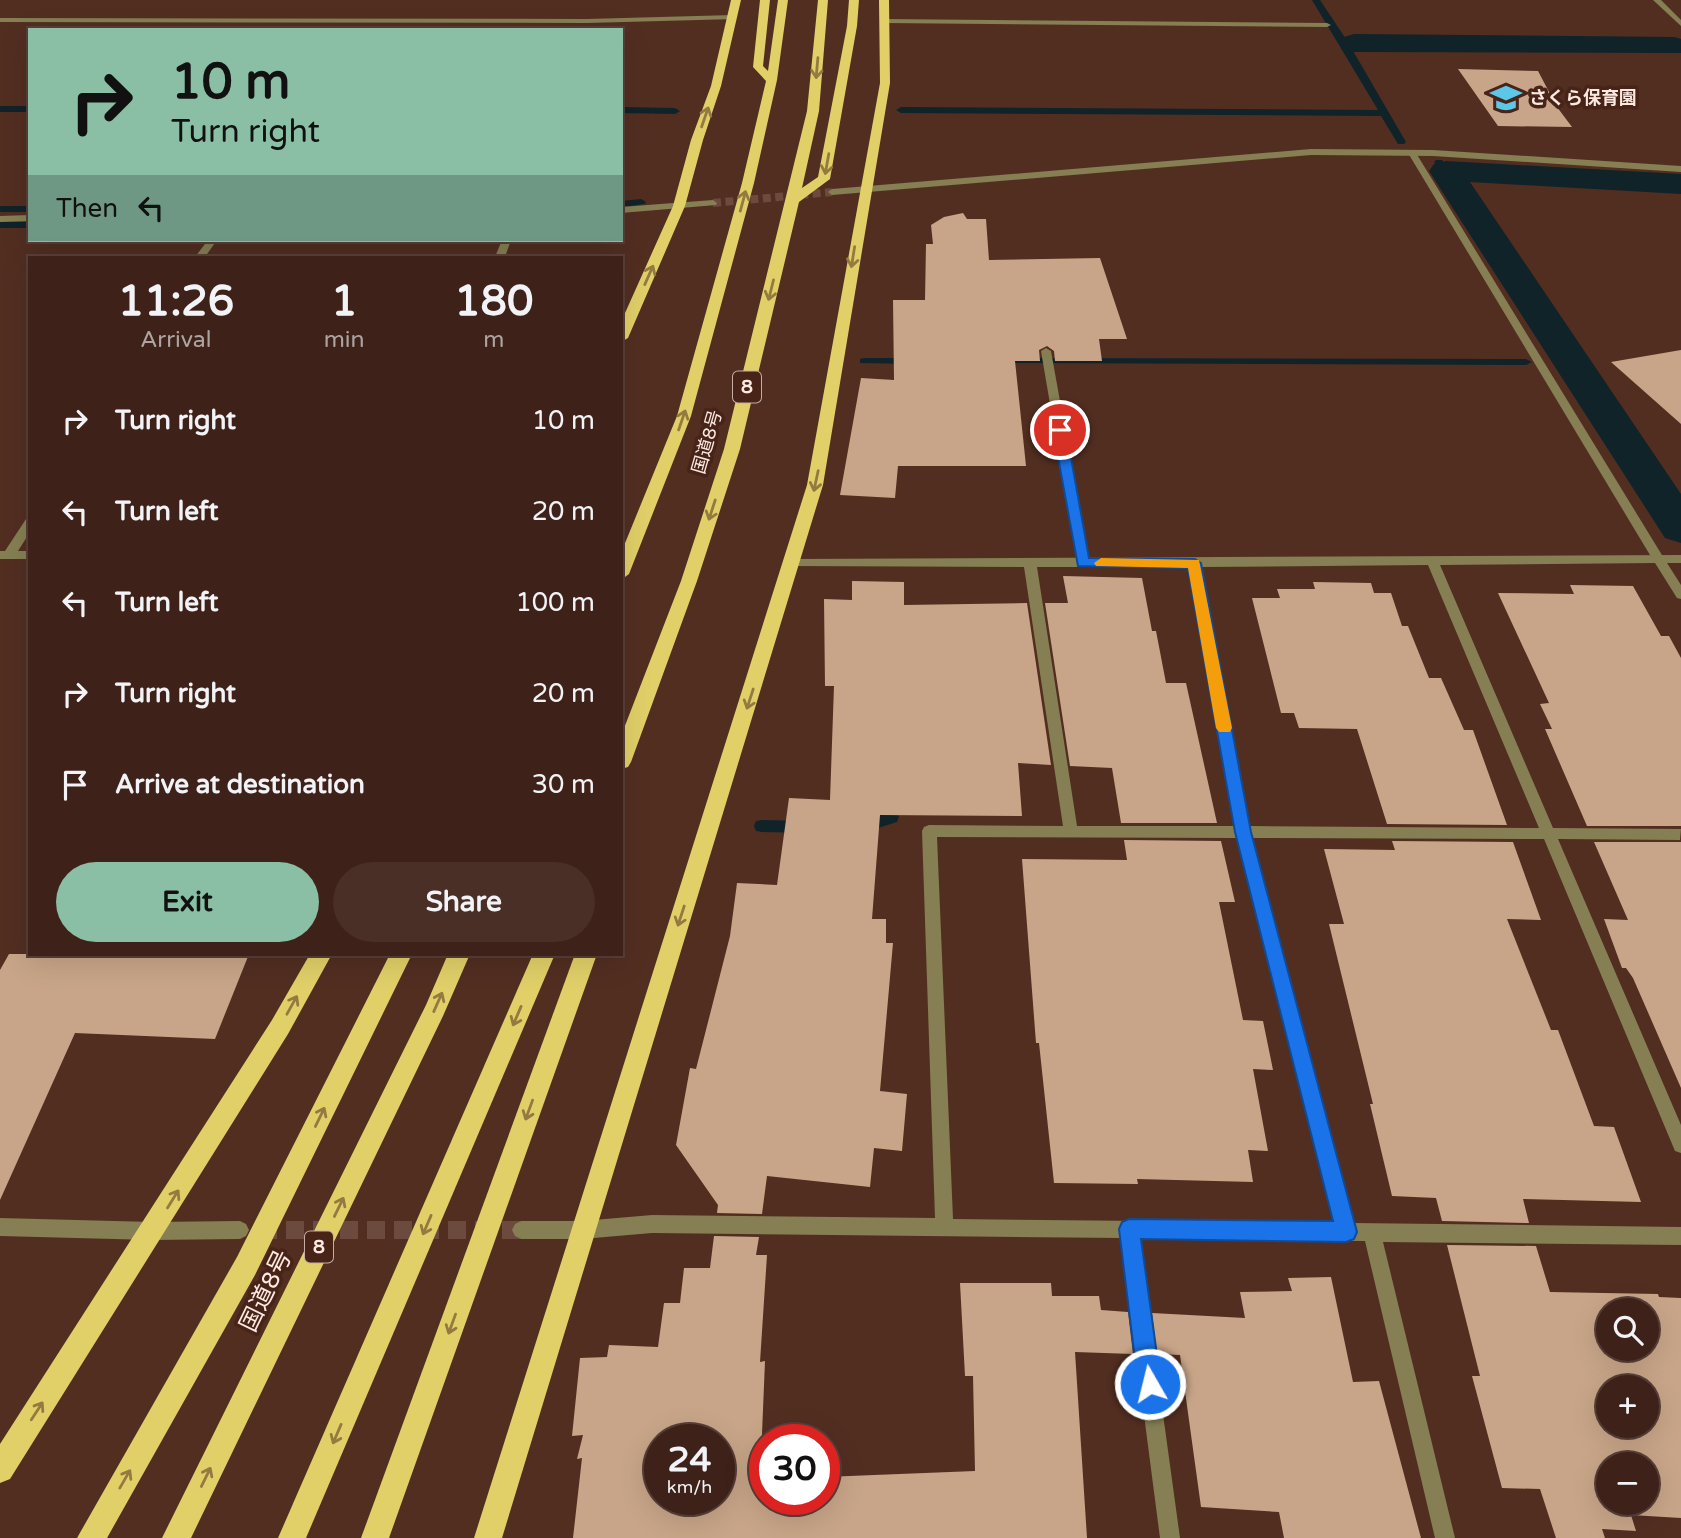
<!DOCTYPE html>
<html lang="en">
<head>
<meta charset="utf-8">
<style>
	body { margin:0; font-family:"Varela Round","Noto Sans JP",sans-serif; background:#492f26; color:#f1f3f6; height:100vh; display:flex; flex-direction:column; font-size:26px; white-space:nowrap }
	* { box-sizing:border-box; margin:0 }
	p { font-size:23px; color:#ada4a2 }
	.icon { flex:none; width:38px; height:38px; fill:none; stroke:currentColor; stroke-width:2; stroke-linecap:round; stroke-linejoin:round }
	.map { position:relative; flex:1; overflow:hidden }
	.sheet { position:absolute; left:28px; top:256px; width:595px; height:700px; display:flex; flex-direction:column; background:#3e2219; border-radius:0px; box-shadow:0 7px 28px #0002,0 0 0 2px #573f38 }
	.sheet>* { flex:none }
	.hud { position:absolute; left:28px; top:28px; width:595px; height:214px; border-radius:0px; box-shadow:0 7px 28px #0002,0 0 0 2px #573f38; background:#8abfa5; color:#111; overflow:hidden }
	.controls { position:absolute; left:1596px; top:1298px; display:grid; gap:14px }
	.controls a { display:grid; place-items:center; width:63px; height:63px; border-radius:50%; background:#3e2219; box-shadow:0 7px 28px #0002,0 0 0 2px #573f38; font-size:35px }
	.speed { position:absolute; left:644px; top:1424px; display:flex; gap:14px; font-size:35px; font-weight:700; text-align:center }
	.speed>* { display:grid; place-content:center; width:91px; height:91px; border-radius:50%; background:#3e2219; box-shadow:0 7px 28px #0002,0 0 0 2px #573f38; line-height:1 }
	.speed small { font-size:18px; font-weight:400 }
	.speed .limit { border:10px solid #d22; background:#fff; color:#111 }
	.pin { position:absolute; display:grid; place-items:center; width:60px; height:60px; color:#fff; margin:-30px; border:4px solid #fff; border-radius:50%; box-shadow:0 2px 7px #0007 }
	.me { position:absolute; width:77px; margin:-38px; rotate:352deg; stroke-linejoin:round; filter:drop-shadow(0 0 5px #0008) }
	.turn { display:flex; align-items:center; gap:24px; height:147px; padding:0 28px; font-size:32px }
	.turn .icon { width:91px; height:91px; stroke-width:2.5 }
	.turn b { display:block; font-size:49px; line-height:60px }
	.then { display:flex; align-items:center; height:66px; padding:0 28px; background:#0003; gap:14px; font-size:26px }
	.eta { display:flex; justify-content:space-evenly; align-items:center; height:119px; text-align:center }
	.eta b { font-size:42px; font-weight:700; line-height:49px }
	.cta { display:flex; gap:14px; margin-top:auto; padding:14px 28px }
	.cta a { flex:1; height:80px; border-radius:42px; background:#8abfa5; color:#111; font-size:28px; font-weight:700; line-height:80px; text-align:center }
	.cta a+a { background:#492f26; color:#f1f3f6 }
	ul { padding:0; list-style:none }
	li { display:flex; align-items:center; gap:21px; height:91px; padding:0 28px }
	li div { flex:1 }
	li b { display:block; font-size:26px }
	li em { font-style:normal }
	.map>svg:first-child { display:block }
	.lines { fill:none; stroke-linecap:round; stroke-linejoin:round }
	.stream { fill:#102329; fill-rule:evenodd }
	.canal { fill:#102329; fill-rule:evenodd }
	.building { fill:#c8a588; fill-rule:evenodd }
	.minor-tunnel-far1 { stroke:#6c4a3e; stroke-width:8; stroke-dasharray:8 4.5; stroke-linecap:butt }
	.minor-tunnel { stroke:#6c4a3e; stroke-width:18; stroke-dasharray:18 9; stroke-linecap:butt }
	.service { fill:#857f53; fill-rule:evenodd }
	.minor { fill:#857f53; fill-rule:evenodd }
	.trunk { fill:#e1d068; fill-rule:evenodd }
	.oneway { stroke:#947a40 }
	.route { fill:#1a73e8; stroke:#114b97; stroke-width:2 }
	.slow { fill:#f59e0b }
	.labels { text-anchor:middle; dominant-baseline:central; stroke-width:7; stroke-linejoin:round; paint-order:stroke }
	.far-poi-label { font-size:18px; font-weight:bold; fill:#fce9e2; stroke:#472417; text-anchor:start }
	.far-street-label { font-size:18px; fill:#fce9e2; stroke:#472417 }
	.shield { fill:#472417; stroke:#c6aea5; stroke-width:2 }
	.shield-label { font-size:19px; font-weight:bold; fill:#fce9e2 }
	.near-street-label { font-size:24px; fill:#fce9e2; stroke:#472417 }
</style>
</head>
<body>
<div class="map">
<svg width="1681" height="1538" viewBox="0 0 1681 1538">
	<rect width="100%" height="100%" fill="#522e21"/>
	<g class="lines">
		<!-- stream -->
		<g class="stream">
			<polygon points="1312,0 1320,0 1346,39 1355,42 1349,44 1406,142 1404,144 1398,144 1381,116 901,113 896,110 901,107 1378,110"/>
			<rect x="0" y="106" width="30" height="6"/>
			<polygon points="621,107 675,108 680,111 675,114 621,113"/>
			<polygon points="1436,160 1442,160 1451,171 1449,173 1443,173 1434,162"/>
			<polygon points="641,199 646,202 645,204 621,207 621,201"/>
			<rect x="0" y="206" width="30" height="6"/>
			<rect x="0" y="222" width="30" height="6"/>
			<polygon points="864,358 914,358 920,361 914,364 860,363 860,359"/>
			<polygon points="999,358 1526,359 1532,362 1526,365 995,363 993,361"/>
			<polygon points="1560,359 1572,359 1578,362 1572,365 1556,364 1556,360"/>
			<polygon points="891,811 897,812 899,817 897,822 859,834 853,833 851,828 853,823"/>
			<polygon points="762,820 805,821 811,822 813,827 811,832 805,833 762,832 756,831 754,826 756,821"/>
		</g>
		<!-- canal -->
		<g class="canal">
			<polygon points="1354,34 1675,37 1681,39 1681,53 1354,52 1344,49 1340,43 1344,37"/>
			<polygon points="1446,161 1681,174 1681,194 1470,182 1681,494 1681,543 1665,538 1429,171 1434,164"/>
		</g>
	</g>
	<!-- building -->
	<g class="building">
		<polygon points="1458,69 1538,71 1557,107 1572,127 1498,126"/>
		<polygon points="963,213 967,219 986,219 989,260 1100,258 1127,339 1099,339 1102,361 1055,361 1054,351 1047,346 1039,350 1040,361 1015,361 1026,466 898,466 895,498 840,495 861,378 894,380 893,300 925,300 926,244 933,244 931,225 944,217"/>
		<polygon points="1681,350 1681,424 1611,362"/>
		<polygon points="1063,576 1142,578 1152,631 1156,631 1166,683 1186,683 1217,823 1121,823 1112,768 1070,766 1045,603 1068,603"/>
		<polygon points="852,581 904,582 904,605 1027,603 1051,765 1018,763 1022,816 880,815 872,919 886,919 886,943 893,943 880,1091 907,1094 902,1151 874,1148 870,1187 767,1176 762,1214 717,1213 718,1205 676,1145 690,1068 696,1069 730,936 737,883 777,885 789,798 830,800 834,686 825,686 824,599 852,600"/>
		<polygon points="1313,582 1371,583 1374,593 1391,593 1402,626 1408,626 1429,678 1441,678 1464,730 1473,730 1507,825 1387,824 1357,729 1299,728 1294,713 1281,713 1252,598 1280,598 1277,589 1315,589"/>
		<polygon points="1570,585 1633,586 1661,636 1669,636 1681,658 1681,826 1587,826 1545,729 1552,729 1540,704 1549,703 1498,593 1574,594"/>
		<polygon points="1124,840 1221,841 1235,902 1219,902 1243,1020 1263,1021 1273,1070 1253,1069 1268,1151 1248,1150 1253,1182 1137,1179 1138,1184 1054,1183 1039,1043 1036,1043 1022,859 1127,860"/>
		<polygon points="1392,841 1513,842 1541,920 1507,919 1551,1030 1558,1030 1594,1126 1614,1127 1641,1202 1523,1199 1529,1223 1442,1221 1436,1198 1392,1196 1370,1104 1373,1104 1329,924 1344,924 1324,849 1395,850"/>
		<polygon points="1594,842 1681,842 1681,1088 1633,978 1626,968 1622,968 1604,919 1628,920"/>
		<polygon points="9,954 249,954 215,1039 75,1033 0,1200 0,970"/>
		<path d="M714,1236L759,1237L756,1255H767L760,1362L765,1361L761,1458L765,1500H824V1477L975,1471L973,1376H965L960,1283H1051L1052,1296H1099L1101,1310L1128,1312L1133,1354L1075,1352L1087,1538H573L582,1458L577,1459L583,1435L572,1436L580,1358L607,1357L609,1345L658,1347L664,1303H680L684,1268H710ZM660,1440H719V1500H660Z"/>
		<path d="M1447,1245L1536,1246L1550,1292L1658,1294L1659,1297L1681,1298V1518L1631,1515L1636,1531L1602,1529L1605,1538H1556L1540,1489L1502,1488L1472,1376H1480ZM1608,1311H1647V1349H1608ZM1608,1388H1647V1426H1608ZM1608,1465H1647V1503H1608Z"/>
		<polygon points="1331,1277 1353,1382 1379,1381 1421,1538 1284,1538 1279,1512 1201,1507 1180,1355 1157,1354 1152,1313 1245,1318 1240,1292 1292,1291 1288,1278"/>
	</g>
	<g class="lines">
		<!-- minor-tunnel-far1 -->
		<polyline class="minor-tunnel-far1" points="713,203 832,192"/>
		<!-- minor-tunnel -->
		<polyline class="minor-tunnel" points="259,1230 521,1230"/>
		<!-- service -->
		<g class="service">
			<polygon points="733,15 736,19 587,23 0,22 0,18 587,19"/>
			<polygon points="1409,151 1416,153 1665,560 1663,563 1659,564 1653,560 1408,153"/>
			<polygon points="1046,348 1051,351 1089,563 1083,567 1077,563 1041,351"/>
		</g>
		<!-- minor -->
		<g class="minor">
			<polygon points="1653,0 1661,0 1681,20 1681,26"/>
			<polygon points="885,19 1327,23 1331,25 1327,27 882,23 882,19"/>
			<polygon points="1311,149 1433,150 1681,166 1681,172 1433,156 1311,155 832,195 828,192 832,189"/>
			<polygon points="713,200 717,203 716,205 621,213 621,207"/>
			<polygon points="30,215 30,221 0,222 0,216"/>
			<polygon points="208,240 217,240 205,257 195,257"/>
			<polygon points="502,240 511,240 505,257 495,257"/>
			<polygon points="30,518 30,532 18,551 30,551 30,559 0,559 0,551 5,551 26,519"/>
			<path d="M1681,555V563H1667L1681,585V599L1677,598L1655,563L1440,565L1553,828L1681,829L1680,840L1558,839L1681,1125V1153L1675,1151L1544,839L1252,838L1353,1223L1681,1227V1245L1383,1242L1455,1538H1435L1365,1241L1139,1239L1180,1538H1160L1121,1238L652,1233L582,1239H521L515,1236L512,1230L515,1224L521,1221H582L652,1215L935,1218L922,831L924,827L929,825L1063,826L1024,567L793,566L787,562L789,559ZM1428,565L1539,828L1249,826L1202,567ZM1037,567H1190L1235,826H1077ZM937,837L1237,838L1335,1223L953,1219Z"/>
			<polygon points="0,1218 152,1222 240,1221 246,1224 249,1230 246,1236 240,1239 152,1240 0,1236"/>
		</g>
		<!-- trunk -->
		<g class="trunk">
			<polygon points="731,0 741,0 721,86 703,140 685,206 628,338 621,342 621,322 673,206 691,140 711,86"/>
			<polygon points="760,0 770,0 763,66 768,71 778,0 788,0 777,80 754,183 691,416 629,574 621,580 621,553 677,416 742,183 766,81 753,67"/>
			<polygon points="818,0 828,0 819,111 802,188 818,177 847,26 849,0 859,0 857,26 830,179 799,202 740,449 697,581 631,762 628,767 621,769 621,736 681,581 724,449 807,111"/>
			<polygon points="879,0 889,0 890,83 823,485 502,1538 474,1538 807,485 880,83"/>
			<polygon points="310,954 332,954 288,1034 10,1479 0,1483 0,1444 272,1020"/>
			<polygon points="390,954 412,954 255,1275 107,1538 77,1538 237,1257"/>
			<polygon points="448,954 470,954 443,1016 191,1538 162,1538 426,1005"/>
			<polygon points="533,954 555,954 306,1538 278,1538"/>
			<polygon points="575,954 597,954 389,1538 361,1538"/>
		</g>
	</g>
	<!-- one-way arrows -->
	<defs><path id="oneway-shaft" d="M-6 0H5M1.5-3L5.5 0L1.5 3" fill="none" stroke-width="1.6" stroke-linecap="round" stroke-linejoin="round" transform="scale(1.75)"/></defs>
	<g class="oneway">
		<use href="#oneway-shaft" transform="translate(817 68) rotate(95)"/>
		<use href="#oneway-shaft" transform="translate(705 117) rotate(-71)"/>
		<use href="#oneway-shaft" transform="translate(827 164) rotate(100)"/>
		<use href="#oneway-shaft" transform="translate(743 201) rotate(-75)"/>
		<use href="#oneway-shaft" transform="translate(853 257) rotate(99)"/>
		<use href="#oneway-shaft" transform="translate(649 275) rotate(-66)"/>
		<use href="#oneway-shaft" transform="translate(771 290) rotate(104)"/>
		<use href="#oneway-shaft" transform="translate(682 420) rotate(-71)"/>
		<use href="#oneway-shaft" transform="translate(816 481) rotate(102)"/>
		<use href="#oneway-shaft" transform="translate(712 510) rotate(108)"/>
		<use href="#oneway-shaft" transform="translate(750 699) rotate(108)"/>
		<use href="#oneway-shaft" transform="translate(681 916) rotate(108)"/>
		<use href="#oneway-shaft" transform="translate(438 1002) rotate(-66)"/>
		<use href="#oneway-shaft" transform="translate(292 1005) rotate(-61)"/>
		<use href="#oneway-shaft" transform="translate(517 1016) rotate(113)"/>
		<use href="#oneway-shaft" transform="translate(529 1110) rotate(110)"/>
		<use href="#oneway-shaft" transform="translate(320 1117) rotate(-64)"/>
		<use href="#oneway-shaft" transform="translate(173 1199) rotate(-58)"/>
		<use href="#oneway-shaft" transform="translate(339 1207) rotate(-64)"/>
		<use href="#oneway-shaft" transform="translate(427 1225) rotate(113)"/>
		<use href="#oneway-shaft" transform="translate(452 1324) rotate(110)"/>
		<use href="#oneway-shaft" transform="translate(37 1411) rotate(-57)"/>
		<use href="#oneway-shaft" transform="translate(337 1434) rotate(113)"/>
		<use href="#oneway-shaft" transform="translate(206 1477) rotate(-64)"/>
		<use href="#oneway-shaft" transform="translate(125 1479) rotate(-60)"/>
	</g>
	<!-- route -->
	<polygon class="route" points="1060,426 1066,430 1089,558 1195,559 1201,563 1251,832 1357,1232 1354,1239 1346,1242 1141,1239 1161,1384 1157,1391 1150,1395 1142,1391 1138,1384 1119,1229 1122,1222 1129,1219 1333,1221 1235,832 1188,568 1078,566 1053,430"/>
	<!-- slow -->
	<polygon class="slow" points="1101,558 1199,560 1232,728 1230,732 1219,732 1216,728 1188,568 1096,566 1094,563"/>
	<!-- icons -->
	<defs>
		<symbol id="school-bare" viewBox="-9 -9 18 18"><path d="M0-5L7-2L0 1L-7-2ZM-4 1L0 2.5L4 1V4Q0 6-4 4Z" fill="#5cc7e8" stroke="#472417" stroke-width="2.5" paint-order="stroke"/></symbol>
	</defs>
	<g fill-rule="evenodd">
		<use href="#school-bare" x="1484" y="76" width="44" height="44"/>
	</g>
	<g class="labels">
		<!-- far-poi labels -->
		<g class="far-poi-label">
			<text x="1529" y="98">さくら保育園</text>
		</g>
		<!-- far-street labels -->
		<g class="far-street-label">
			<text transform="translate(707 442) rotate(-74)">国道8号</text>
		</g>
		<!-- shield labels -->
		<g class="shield">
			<rect x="733" y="371.5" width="28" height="31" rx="5"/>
			<rect x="305" y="1231.5" width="28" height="31" rx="5"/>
		</g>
		<g class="shield-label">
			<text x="747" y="387">8</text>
			<text x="319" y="1247">8</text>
		</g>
		<!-- near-street labels -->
		<g class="near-street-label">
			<text transform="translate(266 1291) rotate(-64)">国道8号</text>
		</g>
	</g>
</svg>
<div class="controls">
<a><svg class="icon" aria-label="search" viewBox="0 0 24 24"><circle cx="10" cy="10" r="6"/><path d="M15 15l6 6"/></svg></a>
<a>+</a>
<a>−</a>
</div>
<div class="speed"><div>24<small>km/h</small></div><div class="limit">30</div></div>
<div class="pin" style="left:1060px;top:430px;background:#d93025"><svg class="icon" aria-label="arrive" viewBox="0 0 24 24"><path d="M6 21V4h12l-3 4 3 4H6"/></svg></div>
<svg class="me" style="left:1150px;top:1384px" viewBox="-20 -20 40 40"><circle r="17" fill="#1a73e8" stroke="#fff" stroke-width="3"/><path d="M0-11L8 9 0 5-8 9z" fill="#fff"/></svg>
<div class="hud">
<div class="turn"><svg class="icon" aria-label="right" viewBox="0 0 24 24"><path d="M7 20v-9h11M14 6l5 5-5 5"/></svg><div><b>10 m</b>Turn right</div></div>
<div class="then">Then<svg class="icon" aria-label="left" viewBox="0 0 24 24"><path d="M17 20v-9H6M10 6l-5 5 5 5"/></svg></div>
</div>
<section class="sheet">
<div class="eta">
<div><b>11:26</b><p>Arrival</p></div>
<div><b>1</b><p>min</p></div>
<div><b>180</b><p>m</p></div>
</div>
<ul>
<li><svg class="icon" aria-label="right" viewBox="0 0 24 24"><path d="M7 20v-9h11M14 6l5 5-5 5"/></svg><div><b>Turn right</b></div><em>10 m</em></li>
<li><svg class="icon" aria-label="left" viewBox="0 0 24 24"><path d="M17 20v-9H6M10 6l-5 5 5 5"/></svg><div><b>Turn left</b></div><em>20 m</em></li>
<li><svg class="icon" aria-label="left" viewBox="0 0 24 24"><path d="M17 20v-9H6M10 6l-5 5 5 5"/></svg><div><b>Turn left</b></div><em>100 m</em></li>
<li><svg class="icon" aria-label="right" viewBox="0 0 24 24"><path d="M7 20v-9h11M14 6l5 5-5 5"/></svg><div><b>Turn right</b></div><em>20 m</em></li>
<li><svg class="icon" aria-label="arrive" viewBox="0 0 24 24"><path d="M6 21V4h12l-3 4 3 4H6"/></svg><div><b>Arrive at destination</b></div><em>30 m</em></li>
</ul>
<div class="cta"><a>Exit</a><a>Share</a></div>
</section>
</div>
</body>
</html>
